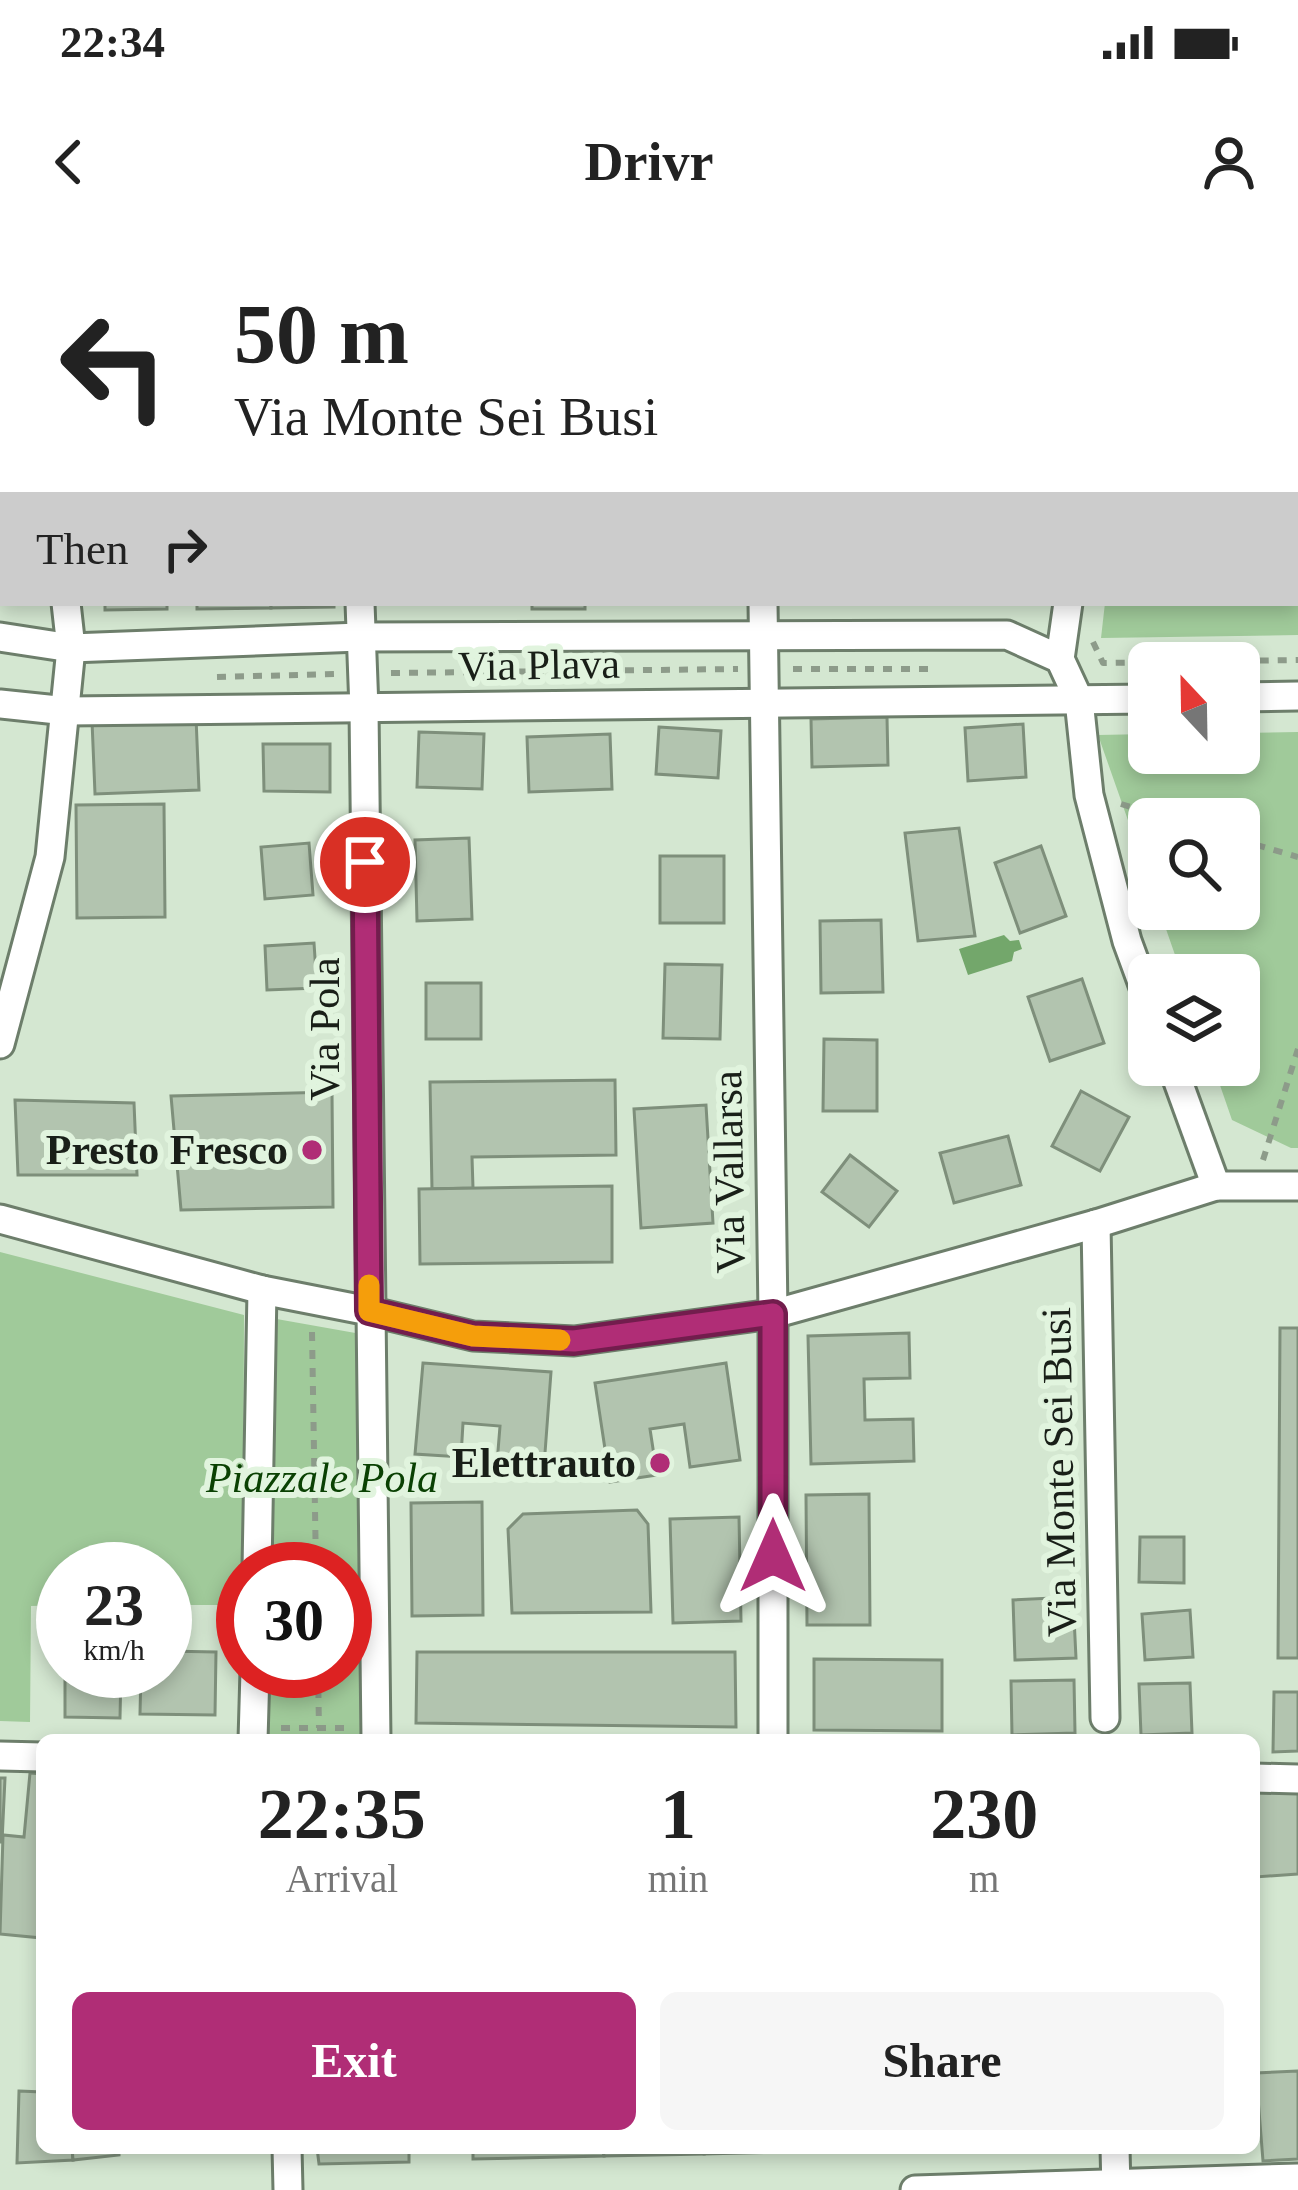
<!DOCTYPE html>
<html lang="en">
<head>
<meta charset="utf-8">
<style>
	body { margin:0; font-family:"Times New Roman",serif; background:#f6f6f6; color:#222; height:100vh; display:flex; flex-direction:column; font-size:45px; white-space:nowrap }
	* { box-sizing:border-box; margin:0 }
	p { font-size:39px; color:#767676 }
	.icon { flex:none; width:66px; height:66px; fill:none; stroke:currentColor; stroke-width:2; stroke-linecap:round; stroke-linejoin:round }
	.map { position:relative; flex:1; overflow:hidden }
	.panel { position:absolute; left:36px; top:1494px; width:1224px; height:420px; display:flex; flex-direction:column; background:#fff; border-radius:18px; box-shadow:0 6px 18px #0003 }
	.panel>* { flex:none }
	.top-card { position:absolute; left:0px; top:0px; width:1299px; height:366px; box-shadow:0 6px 18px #0003; background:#fff; color:#222; overflow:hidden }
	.needle { width:78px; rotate:338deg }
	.tools { position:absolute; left:1128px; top:402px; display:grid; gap:24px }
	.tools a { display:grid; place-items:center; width:132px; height:132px; border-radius:18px; background:#fff; box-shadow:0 6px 18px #0003; font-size:60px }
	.speed { position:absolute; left:36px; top:1302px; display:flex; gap:24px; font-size:60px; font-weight:700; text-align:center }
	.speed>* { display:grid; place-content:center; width:156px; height:156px; border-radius:50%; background:#fff; box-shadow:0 6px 18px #0003; line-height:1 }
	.speed small { font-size:30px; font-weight:400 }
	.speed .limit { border:18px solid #d22; background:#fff; color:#111 }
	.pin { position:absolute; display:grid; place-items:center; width:102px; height:102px; color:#fff; margin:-51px; border:6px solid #fff; border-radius:50%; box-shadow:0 3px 12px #0007 }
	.me { position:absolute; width:132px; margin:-66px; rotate:0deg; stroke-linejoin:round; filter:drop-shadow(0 0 9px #0008) }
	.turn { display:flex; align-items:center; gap:42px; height:252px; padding:0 36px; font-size:54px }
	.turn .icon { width:156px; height:156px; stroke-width:2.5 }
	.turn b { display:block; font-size:84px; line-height:102px }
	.then { display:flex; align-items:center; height:114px; padding:0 36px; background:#0003; gap:24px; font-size:45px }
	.eta { display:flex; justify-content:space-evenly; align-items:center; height:204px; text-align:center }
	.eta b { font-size:72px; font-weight:600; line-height:84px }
	.primary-button { display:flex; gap:24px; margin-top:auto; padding:24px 36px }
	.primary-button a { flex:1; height:138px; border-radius:18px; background:#b02d76; color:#fff; font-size:48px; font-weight:600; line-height:138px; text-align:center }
	.primary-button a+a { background:#f6f6f6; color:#222 }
	.status { display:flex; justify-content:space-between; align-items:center; height:84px; padding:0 60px; background:#fff; direction:ltr }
	.status svg { height:33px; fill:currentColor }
	header { display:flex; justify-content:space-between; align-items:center; height:156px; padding:0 36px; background:#fff; font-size:54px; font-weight:600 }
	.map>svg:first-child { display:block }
	.green { fill:#a0ca9a }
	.water { fill:#73a76b }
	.building { fill:#b2c4af; stroke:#7e8f7b; stroke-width:3 }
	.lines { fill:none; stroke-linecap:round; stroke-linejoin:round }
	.street-casing { stroke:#6d7e6b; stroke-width:33 }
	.path { stroke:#8d9b8a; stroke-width:6; stroke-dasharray:9 9; stroke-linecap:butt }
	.street { stroke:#fff; stroke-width:27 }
	.route-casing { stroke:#721d4d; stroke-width:30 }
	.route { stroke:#b02d76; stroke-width:21 }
	.slow { stroke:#f59e0b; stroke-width:21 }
	.poi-dot { fill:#b02d76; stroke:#e1f4de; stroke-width:4.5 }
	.labels { text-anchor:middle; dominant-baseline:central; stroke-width:12; stroke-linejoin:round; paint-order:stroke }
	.street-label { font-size:42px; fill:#191f18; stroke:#e1f4de }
	.poi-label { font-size:42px; font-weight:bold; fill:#191f18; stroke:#e1f4de; text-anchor:end }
	.park-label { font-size:42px; font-style:italic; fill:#0a4103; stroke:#e1f4de }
</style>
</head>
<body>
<div class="status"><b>22:34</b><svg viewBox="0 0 49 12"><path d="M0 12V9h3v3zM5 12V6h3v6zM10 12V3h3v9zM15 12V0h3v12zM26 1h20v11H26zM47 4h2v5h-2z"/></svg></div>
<header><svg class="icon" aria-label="back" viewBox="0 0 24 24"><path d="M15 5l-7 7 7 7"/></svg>Drivr<svg class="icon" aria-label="person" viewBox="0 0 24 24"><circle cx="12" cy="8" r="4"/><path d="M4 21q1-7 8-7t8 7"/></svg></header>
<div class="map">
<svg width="1298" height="1950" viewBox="0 0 1298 1950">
	<rect width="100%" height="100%" fill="#d4e7d1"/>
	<!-- green -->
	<g class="green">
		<polygon points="1168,0 1298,0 1298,395 1101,398 1105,363 1296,363 1296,3 1167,3"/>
		<polygon points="1298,492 1298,908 1291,908 1232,880 1213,825 1239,825 1239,735 1182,735 1159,669 1239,669 1239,579 1149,579 1149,640 1098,495 1149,494 1149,513 1239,513 1239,493"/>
		<polygon points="0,1012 244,1075 243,1342 237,1365 165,1365 165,1329 63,1329 63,1365 31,1366 30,1482 0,1481"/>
		<polygon points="271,1078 361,1094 369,1500 269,1500 269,1431 345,1431 345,1329 270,1329"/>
	</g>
	<!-- water -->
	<polygon class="water" points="1004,695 1010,701 1019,700 1022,709 1014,712 1012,721 968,735 959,709"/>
	<!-- building -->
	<g class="building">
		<polygon points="105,363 167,363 167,369 105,370"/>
		<polygon points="197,363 271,363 271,368 197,369"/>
		<polygon points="271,363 334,363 334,367 271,368"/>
		<rect x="532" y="363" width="53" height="6"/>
		<polygon points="196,477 199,550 95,554 92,481"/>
		<polygon points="887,477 888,525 812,527 811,479"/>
		<polygon points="1023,484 1026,537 968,541 965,488"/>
		<polygon points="659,487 721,491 718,538 656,534"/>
		<polygon points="419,492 484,494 482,549 417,547"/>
		<polygon points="610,494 612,549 529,552 527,497"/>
		<polygon points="263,504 330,504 330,552 264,551"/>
		<polygon points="164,564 165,677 77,678 76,565"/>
		<polygon points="959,588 975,696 918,701 905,593"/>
		<polygon points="469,598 472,679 417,681 415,600"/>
		<polygon points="309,603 313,655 265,659 261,607"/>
		<polygon points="1041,606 1066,676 1020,693 995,623"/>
		<rect x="660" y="616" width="64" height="67"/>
		<polygon points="881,680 883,752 821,753 820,681"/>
		<polygon points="314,703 317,748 267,750 265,706"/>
		<polygon points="665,724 722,725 720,799 663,798"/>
		<polygon points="1082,739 1104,803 1050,821 1028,757"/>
		<rect x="426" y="743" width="55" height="56"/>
		<polygon points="824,799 877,800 877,871 823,871"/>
		<polygon points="615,840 616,915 472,917 473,948 432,949 430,842"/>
		<polygon points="1081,851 1129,877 1100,931 1052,906"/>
		<polygon points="332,852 333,967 181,970 171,856"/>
		<polygon points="15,860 134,863 137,935 18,935"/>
		<polygon points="706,865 713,983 641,988 634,869"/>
		<polygon points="1008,896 1021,945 954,963 940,913"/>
		<polygon points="850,915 897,951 869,987 822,952"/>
		<polygon points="612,946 612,1022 420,1024 419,949"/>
		<polygon points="1280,1088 1298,1088 1298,1418 1278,1418"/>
		<polygon points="909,1093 910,1138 864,1139 865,1180 913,1179 914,1221 811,1224 808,1096"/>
		<polygon points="423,1123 551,1132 543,1240 496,1236 500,1186 463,1183 461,1217 415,1214"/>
		<polygon points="726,1123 740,1220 690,1227 684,1184 650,1189 657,1235 610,1242 595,1143"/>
		<polygon points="869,1254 870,1385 807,1385 806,1255"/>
		<polygon points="482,1262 483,1375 412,1376 411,1263"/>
		<polygon points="637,1270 648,1284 651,1372 512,1373 508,1289 523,1274"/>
		<polygon points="739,1277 741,1381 673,1383 670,1279"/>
		<polygon points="1140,1297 1184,1297 1184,1343 1139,1342"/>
		<polygon points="1073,1357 1076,1418 1015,1420 1013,1360"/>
		<polygon points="1190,1370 1193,1417 1145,1420 1142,1374"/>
		<polygon points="165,1411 216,1412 215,1475 140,1474 141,1431 165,1431"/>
		<polygon points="417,1412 735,1412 736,1487 416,1483"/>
		<polygon points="814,1419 942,1420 942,1491 814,1490"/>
		<polygon points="65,1431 121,1431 120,1478 65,1477"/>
		<polygon points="1074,1440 1075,1493 1012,1495 1011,1441"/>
		<polygon points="1190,1443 1192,1493 1141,1495 1139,1444"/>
		<polygon points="1274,1452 1298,1452 1298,1511 1273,1512"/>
		<polygon points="30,1533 42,1534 42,1698 0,1694 3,1595 24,1597"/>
		<polygon points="0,1538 5,1538 2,1602 0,1602"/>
		<polygon points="1298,1544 1298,1634 1256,1637 1254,1547"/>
		<polygon points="1298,1831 1298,1919 1263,1921 1256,1833"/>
		<polygon points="19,1851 42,1852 42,1908 72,1908 73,1920 17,1923"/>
		<polygon points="72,1908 119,1908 119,1915 73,1920"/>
		<polygon points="317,1908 409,1908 409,1922 319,1924"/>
		<polygon points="473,1908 603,1908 604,1916 473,1919"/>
		<polygon points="603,1908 703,1908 704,1914 604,1916"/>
		<polygon points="703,1908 779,1908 780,1912 704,1914"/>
	</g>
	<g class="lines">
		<defs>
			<g id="street">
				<polyline points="357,0 357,3"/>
				<polyline points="755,0 755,3"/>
				<polyline points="1123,3 1124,0"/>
				<polyline points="0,19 3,29"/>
				<polyline points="360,363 364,469 376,1500"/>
				<polyline points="763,363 773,1074 773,1500"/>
				<polyline points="0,397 71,408 360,397 1007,395 1060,419 1079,460 1089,555 1127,701 1149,761"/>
				<polyline points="1060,419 1068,363"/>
				<polyline points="1239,457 1298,456"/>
				<polyline points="0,464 67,471 1149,459"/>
				<polyline points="0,804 50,617 71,408 66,363"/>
				<polyline points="1172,825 1216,946"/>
				<polyline points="0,979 262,1050 369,1071 473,1096 574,1101 773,1074 1096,984 1216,946 1298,946"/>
				<polyline points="1096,984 1105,1478"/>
				<polyline points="257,1329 262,1050"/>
				<polyline points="253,1500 255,1431"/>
				<polyline points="0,1516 42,1517"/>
				<polyline points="1254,1538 1298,1539"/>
				<polyline points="287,1908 288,1950"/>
				<polyline points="1115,1908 1116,1950"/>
				<polyline points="915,1950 1298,1938"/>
			</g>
		</defs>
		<!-- street casing -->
		<use href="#street" class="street-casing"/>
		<!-- path -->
		<g class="path">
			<polyline points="1093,402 1103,423 1298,420"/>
			<polyline points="793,429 936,429"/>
			<polyline points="391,433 738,429"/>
			<polyline points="217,437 336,434"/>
			<polyline points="1121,564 1170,579"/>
			<polyline points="1239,600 1298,617"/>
			<polyline points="1263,920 1298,809"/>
			<polyline points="312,1092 316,1329"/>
			<polyline points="318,1431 319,1488"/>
			<polyline points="281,1488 346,1488"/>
		</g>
		<!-- street -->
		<use href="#street" class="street"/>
	</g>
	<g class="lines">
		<defs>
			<polyline id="route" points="365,622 369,1071 473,1096 574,1101 773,1074 773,1316"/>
		</defs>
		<!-- route casing -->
		<use href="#route" class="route-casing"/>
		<!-- route -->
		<use href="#route" class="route"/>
		<!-- slow -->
		<polyline class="slow" points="369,1045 369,1071 473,1096 560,1100"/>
	</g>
	<!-- markers -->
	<g class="poi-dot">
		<circle cx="312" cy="910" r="12"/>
		<circle cx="660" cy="1223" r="12"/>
	</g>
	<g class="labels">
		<!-- street labels -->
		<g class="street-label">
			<text transform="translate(539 425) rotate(-1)">Via Plava</text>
			<text transform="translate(325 789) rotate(-90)">Via Pola</text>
			<text transform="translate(729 932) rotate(-91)">Via Vallarsa</text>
			<text transform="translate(1059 1232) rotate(-91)">Via Monte Sei Busi</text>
		</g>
		<!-- poi labels -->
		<g class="poi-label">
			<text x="288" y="910">Presto Fresco</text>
			<text x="636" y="1223">Elettrauto</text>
		</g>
		<!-- park labels -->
		<g class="park-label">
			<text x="322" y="1238">Piazzale Pola</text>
		</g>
	</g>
</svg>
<div class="tools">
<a><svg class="needle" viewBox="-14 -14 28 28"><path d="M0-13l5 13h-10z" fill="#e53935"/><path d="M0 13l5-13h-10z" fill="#767676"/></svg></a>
<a><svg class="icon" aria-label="search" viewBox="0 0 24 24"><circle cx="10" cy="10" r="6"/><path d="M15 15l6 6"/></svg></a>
<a><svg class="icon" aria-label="layers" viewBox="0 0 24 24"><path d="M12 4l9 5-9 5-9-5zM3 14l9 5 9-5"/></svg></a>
</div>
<div class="speed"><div>23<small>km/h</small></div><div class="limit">30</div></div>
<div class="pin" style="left:365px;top:622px;background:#d93025"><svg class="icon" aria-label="arrive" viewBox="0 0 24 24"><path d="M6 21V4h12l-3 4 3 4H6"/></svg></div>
<svg class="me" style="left:773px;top:1316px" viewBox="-20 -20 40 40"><path d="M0-17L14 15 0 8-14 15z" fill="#b02d76" stroke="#fff" stroke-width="4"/></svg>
<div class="top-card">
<div class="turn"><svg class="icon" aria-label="left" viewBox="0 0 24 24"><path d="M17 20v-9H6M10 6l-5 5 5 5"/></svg><div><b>50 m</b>Via Monte Sei Busi</div></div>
<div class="then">Then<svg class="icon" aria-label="right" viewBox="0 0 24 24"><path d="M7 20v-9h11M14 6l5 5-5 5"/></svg></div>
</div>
<section class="panel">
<div class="eta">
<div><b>22:35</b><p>Arrival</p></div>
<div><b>1</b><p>min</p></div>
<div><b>230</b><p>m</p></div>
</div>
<div class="primary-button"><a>Exit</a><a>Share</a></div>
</section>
</div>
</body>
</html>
